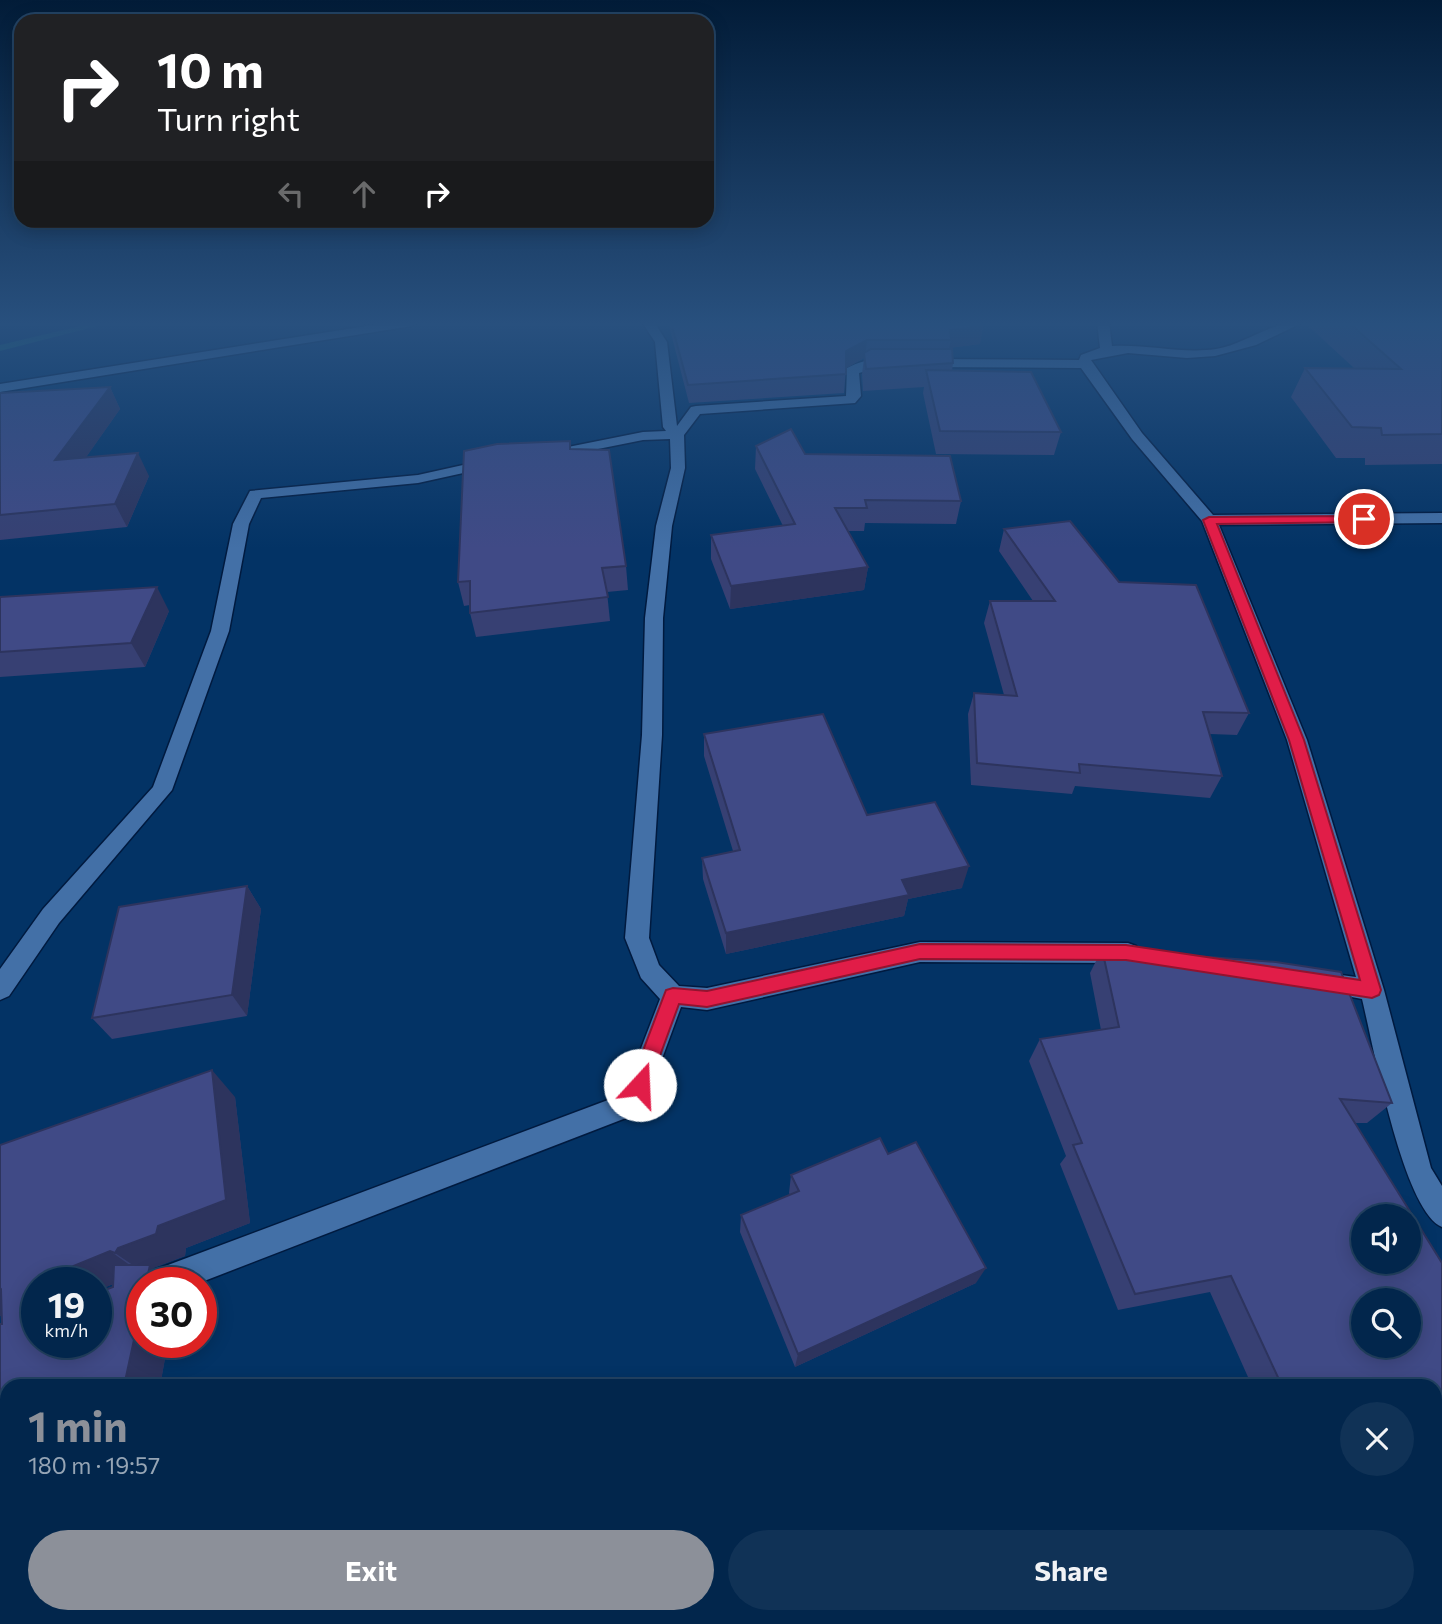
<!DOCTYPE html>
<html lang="en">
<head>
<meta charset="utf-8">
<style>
	body { margin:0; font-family:Commissioner,sans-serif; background:#103256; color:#f1f3f6; height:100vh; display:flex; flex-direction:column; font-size:26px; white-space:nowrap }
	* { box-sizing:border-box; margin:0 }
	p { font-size:23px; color:#96a5b5 }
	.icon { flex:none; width:38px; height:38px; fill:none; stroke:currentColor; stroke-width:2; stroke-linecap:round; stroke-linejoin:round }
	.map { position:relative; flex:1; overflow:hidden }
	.side { position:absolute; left:0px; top:1379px; width:1442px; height:245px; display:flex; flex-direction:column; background:#02264c; border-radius:21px 21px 0 0; box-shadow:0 4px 18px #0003,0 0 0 2px #234364 }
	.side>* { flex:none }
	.top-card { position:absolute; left:14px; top:14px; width:700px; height:214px; border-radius:21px; box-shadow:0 4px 18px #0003,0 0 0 2px #234364; background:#202124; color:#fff; overflow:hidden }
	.controls { position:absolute; left:1351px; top:1204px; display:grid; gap:14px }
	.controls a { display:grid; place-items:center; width:70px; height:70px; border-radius:50%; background:#02264c; box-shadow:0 4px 18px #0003,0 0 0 2px #234364; font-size:35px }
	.speed { position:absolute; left:21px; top:1267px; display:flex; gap:14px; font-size:35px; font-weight:700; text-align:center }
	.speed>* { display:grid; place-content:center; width:91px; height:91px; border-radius:50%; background:#02264c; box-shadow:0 4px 18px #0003,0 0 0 2px #234364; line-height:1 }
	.speed small { font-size:18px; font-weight:400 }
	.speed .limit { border:10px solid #d22; background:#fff; color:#111 }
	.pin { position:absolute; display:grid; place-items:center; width:60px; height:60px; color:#fff; margin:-30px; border:4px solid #fff; border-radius:50%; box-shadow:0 2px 7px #0007 }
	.me { position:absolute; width:77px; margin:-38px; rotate:20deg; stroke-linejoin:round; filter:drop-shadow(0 0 5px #0008) }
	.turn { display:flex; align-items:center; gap:24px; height:147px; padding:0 28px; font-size:32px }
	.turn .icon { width:91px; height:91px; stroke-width:2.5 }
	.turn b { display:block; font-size:49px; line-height:60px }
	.lanes { display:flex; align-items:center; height:66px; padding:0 28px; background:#0003; justify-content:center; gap:35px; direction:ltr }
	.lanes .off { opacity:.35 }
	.round { display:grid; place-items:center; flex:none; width:74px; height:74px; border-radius:37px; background:#103256 }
	.head { display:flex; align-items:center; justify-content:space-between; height:119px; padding:0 28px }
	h1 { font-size:42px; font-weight:700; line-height:52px; color:#8c9099 }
	.action { display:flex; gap:14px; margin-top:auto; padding:14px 28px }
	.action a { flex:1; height:80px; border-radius:42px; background:#8c9099; color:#fff; font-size:28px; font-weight:700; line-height:80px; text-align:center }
	.action a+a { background:#103256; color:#f1f3f6 }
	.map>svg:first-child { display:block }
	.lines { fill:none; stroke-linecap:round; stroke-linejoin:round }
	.stream { fill:#176d6c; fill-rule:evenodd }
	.minor-casing { stroke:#001a3f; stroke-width:3 }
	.minor { fill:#4370a7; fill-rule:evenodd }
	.wall { fill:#374073; fill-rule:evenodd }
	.shaded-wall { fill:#2d345e }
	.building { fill:#404a86; stroke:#2d345e; stroke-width:2; fill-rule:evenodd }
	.route { fill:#e11d48; stroke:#92132f; stroke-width:2 }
</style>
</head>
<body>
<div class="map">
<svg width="1442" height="1624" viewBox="0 0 1442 1624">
	<rect width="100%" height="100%" fill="#033365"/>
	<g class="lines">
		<!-- stream -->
		<polygon class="stream" points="97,322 113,322 0,351 0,345"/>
		<defs>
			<g id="minor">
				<polygon points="392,322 418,322 412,326 0,392 0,384"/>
				<path d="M642,322H654L667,342L677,426L691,407L696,406L846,396L847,368C861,361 882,354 895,363L859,373L861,396L855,403L700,414L684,435L685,468L672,526L663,618L662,735L649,938L659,965L679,986L707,988L920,942L1128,943L1136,946L1140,953L1136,960L1128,963L920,962L707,1010L681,1007L649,1094L626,1118L199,1283H145L149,1272L160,1268L608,1100L630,1077L660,999L641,978L625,938L642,735L645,618L656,526L671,468L670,439L643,440L553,458L546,454L553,450L643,432L666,431L663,427L655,342Z"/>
				<path d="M1097,322H1109L1112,346C1147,344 1182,354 1216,349C1246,344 1275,319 1304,322L1256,345L1215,356L1187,358L1128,353L1091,360L1142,433L1213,515L1442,513V523L1219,525L1307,740L1384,990L1431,1168L1442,1186V1227C1403,1211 1373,1044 1362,999L1310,989L1307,982L1310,975L1319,972L1356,977L1287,740L1202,521L1132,439L1081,368L925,367L919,363L925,359L1079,360L1081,355L1100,348Z"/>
				<polygon points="490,459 495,460 495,466 418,483 261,498 249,524 229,631 172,790 59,923 9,996 0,1000 0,969 43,909 153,787 211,631 233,524 250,491 418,475"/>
			</g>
		</defs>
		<!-- minor casing -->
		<use href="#minor" class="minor-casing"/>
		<!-- minor -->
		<use href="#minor" class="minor"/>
	</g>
	<!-- wall -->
	<g class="wall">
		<polygon points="668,322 981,322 983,326 980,344 949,348 953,363 952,371 1061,432 1054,455 936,454 923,393 924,387 863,391 862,374 864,358 846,368 844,393 689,403"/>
		<polygon points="1304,322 1442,322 1442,464 1365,465 1365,458 1336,458 1291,397 1305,368 1354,368"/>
		<polygon points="110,387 120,409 86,457 149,476 127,527 0,540 0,393"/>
		<polygon points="756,446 805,454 961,501 956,524 865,523 864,531 848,531 868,567 864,590 730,609 711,559 711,535 783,526 755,469"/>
		<polygon points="571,449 626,566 628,590 607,592 610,621 476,637 470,613 470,605 464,606 458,582"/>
		<polygon points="1004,529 1119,582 1249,713 1237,735 1210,734 1222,776 1210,798 1075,786 1072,794 971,785 968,714 974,693 1004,695 984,623 990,601 1033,601 999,551"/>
		<polygon points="0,597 169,611 145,667 0,677"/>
		<polygon points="704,734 867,815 962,888 908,899 904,916 726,954 703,879 702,858 733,851 704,756"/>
		<polygon points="247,886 261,909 247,1016 112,1039 92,1018"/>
		<polygon points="1102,949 1392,1103 1367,1123 1354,1123 1442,1263 1442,1475 1435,1476 1435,1386 1252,1386 1210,1292 1118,1310 1060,1164 1066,1156 1029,1061 1040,1039 1101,1030 1090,973"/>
		<path d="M235,1097L250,1223L186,1248L185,1256L153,1268L142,1342H168L160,1386H7V1541L0,1542V1324H2L1,1316H0V1145ZM96,1283V1291L113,1284V1287L37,1342Z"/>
		<polygon points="888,1154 976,1283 795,1367 740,1232 741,1215 790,1195 789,1193 791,1175"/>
		<polygon points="872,1617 1089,1617 1092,1624 874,1624"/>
	</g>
	<!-- shaded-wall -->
	<g class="shaded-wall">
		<polygon points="983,326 980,344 949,348 951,340 950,330"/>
		<polygon points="867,340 865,358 864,353 864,358 845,369 846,351"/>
		<polygon points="110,387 120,409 68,483 55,460"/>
		<polygon points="138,453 149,476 127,527 115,504"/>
		<polygon points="868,567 864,590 730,609 731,586"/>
		<polygon points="157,587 169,611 145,667 131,643"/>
		<polygon points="969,866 962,888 908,899 904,916 726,954 726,933 902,880"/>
		<polygon points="247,886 261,909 247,1016 232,995"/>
		<polygon points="212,1070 235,1097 250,1223 186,1248 185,1256 153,1268 175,1283 146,1283 146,1274 115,1253 118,1248 158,1226"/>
		<polygon points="110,1251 141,1273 96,1291 96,1283 59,1283 59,1272"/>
		<polygon points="986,1268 976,1283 795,1367 798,1354"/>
		<polygon points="1,1290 8,1319 0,1316 0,1291"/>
		<polygon points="142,1303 142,1342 168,1342 160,1386 124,1386"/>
		<polygon points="431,1617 450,1617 451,1624 432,1624"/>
	</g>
	<!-- building -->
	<g class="building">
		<polygon points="671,322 981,322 983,326 950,330 951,340 867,340 846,351 846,374 688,385"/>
		<polygon points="1348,322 1442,322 1442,434 1382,435 1381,428 1352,427 1305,368 1401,369"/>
		<polygon points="871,349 952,349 953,363 866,369 864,353"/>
		<polygon points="926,370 1031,372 1061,432 940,431"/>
		<polygon points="110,387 55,460 138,453 115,504 0,515 0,393"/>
		<polygon points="791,429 805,454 950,456 961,501 865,500 867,508 835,508 868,567 731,586 711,535 795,524 756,446"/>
		<polygon points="570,441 570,449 609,450 626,566 602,568 608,597 470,613 470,581 458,582 464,451 497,444"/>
		<polygon points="1070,521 1119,582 1196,585 1249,713 1203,712 1222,776 1079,764 1080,773 977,763 974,693 1017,696 990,601 1055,601 1004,529"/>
		<polygon points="157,587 131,643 0,652 0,597"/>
		<polygon points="823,714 867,815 935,802 969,866 902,880 909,895 726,933 702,858 740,850 704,734"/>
		<polygon points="247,886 232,995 92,1018 119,907"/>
		<path d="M1102,949L1276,962L1341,972L1392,1103L1340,1099L1442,1263V1473L1435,1474V1386H1282L1231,1276L1135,1294L1073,1145L1082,1143L1040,1039L1119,1027ZM1363,1216H1409V1262H1363ZM1363,1300H1409V1346H1363Z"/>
		<polygon points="212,1070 226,1200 158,1226 156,1234 118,1248 115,1253 110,1251 59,1272 59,1283 37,1283 37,1342 96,1342 96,1293 113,1287 114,1265 150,1265 146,1283 142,1283 142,1303 124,1386 7,1386 7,1525 0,1526 0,1324 2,1324 1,1290 0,1291 0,1145"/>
		<polygon points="880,1138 888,1154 916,1142 986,1268 798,1354 741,1215 799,1191 791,1175"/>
		<polygon points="1007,1381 1009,1386 986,1386"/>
		<polygon points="155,1617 431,1617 432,1624 155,1624"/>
		<polygon points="884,1617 1089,1617 1092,1624 886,1624"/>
	</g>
	<!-- sky -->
	<linearGradient id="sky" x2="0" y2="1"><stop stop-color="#021c38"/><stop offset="0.59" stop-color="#28507e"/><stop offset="1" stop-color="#28507e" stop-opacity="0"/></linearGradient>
	<rect width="1442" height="549" fill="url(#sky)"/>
	<!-- route -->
	<polygon class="route" points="1364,516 1370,519 1369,522 1217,524 1304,740 1381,990 1379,995 1372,998 1126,960 920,959 707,1007 679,1004 647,1091 640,1094 633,1091 630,1085 666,990 673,988 707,991 920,944 1126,945 1360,980 1289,740 1203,520 1209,517"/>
</svg>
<div class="controls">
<a><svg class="icon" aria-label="sound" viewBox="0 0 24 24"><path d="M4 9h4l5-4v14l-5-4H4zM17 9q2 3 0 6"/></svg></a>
<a><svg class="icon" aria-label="search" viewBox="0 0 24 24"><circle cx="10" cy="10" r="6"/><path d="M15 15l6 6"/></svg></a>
</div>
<div class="speed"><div>19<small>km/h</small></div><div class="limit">30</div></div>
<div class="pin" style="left:1364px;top:519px;background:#d93025"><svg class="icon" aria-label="arrive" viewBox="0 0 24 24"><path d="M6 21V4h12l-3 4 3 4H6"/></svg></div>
<svg class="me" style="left:640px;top:1085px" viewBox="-20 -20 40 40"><circle r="19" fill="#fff"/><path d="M0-13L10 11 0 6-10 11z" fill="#e11d48"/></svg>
<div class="top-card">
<div class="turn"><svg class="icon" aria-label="right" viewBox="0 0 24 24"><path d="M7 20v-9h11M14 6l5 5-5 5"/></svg><div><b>10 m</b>Turn right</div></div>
<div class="lanes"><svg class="icon off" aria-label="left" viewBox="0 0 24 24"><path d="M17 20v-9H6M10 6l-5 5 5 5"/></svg><svg class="icon off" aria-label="ahead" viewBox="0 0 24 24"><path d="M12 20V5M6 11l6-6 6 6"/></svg><svg class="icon" aria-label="right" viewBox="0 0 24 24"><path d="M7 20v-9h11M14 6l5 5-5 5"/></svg></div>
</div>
<section class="side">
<div class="head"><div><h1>1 min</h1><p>180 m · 19:57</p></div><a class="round"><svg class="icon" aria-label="close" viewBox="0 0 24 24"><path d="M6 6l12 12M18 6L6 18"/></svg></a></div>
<div class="action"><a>Exit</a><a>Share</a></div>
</section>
</div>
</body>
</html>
